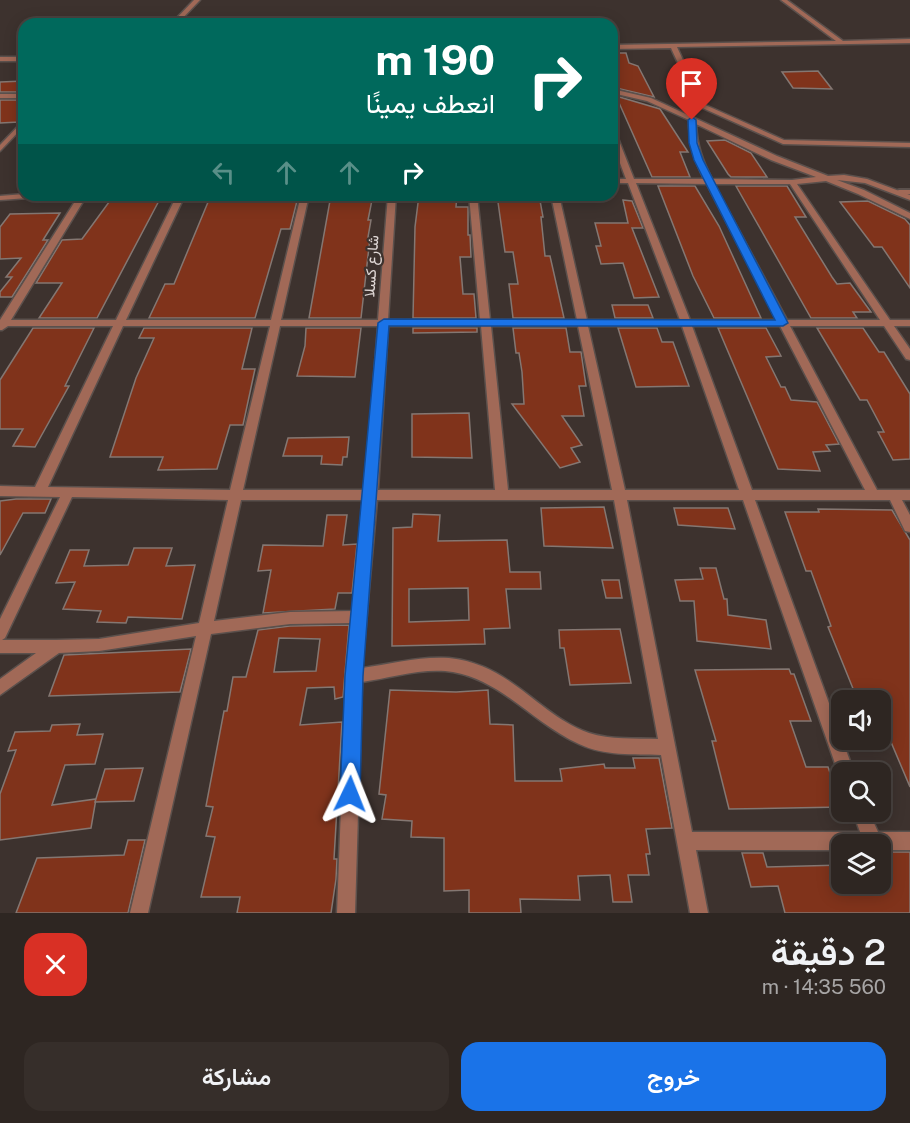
<!DOCTYPE html>
<html lang="ar">
<head>
<meta charset="utf-8">
<style>
	body { margin:0; font-family:"Public Sans",Vazirmatn,sans-serif; background:#362e2a; color:#f1f3f6; direction:rtl; height:100vh; display:flex; flex-direction:column; font-size:22px; white-space:nowrap }
	* { box-sizing:border-box; margin:0 }
	p { font-size:20px; color:#a7a5a5 }
	.icon { flex:none; width:33px; height:33px; fill:none; stroke:currentColor; stroke-width:2; stroke-linecap:round; stroke-linejoin:round }
	.map { position:relative; height:913px; overflow:hidden; direction:ltr }
	.side { display:flex; flex-direction:column; background:#2e2622; flex:1 }
	.side>* { flex:none }
	.top-card { position:absolute; left:18px; top:18px; width:600px; height:183px; border-radius:18px; box-shadow:0 3px 15px #0003,0 0 0 2px #494340; direction:rtl; background:#00695c; color:#fff; overflow:hidden }
	.tools { position:absolute; left:831px; top:690px; display:grid; gap:12px }
	.tools a { display:grid; place-items:center; width:60px; height:60px; border-radius:12px; background:#2e2622; box-shadow:0 3px 15px #0003,0 0 0 2px #494340; font-size:30px }
	.pin { position:absolute; display:grid; place-items:center; width:51px; height:51px; color:#fff; margin:-62px -26px; border-radius:50% 50% 50% 0; rotate:-45deg; box-shadow:0 0 6px #0007 }
	.pin .icon { rotate:45deg }
	.me { position:absolute; width:66px; margin:-33px; rotate:2deg; stroke-linejoin:round; filter:drop-shadow(0 0 4px #0008) }
	.turn { display:flex; align-items:center; gap:21px; height:126px; padding:0 24px; font-size:27px }
	.turn .icon { width:78px; height:78px; stroke-width:2.5 }
	.turn b { display:block; font-size:42px; line-height:51px }
	.lanes { display:flex; align-items:center; height:57px; padding:0 24px; background:#0003; justify-content:center; gap:30px; direction:ltr }
	.lanes .off { opacity:.35 }
	.round { display:grid; place-items:center; flex:none; width:63px; height:63px; border-radius:18px; background:#362e2a }
	.headline { display:flex; align-items:center; justify-content:space-between; height:102px; padding:0 24px }
	h1 { font-size:36px; font-weight:600; line-height:45px }
	.button { display:flex; gap:12px; margin-top:auto; padding:12px 24px }
	.button a { flex:1; height:69px; border-radius:18px; background:#1a73e8; color:#fff; font-size:24px; font-weight:600; line-height:69px; text-align:center }
	.button a+a { background:#362e2a; color:#f1f3f6 }
	.map>svg:first-child { display:block }
	.building { fill:#80331b; stroke:#847772; stroke-width:1.5; fill-rule:evenodd }
	.lines { fill:none; stroke-linecap:round; stroke-linejoin:round }
	.service-casing { stroke:#5b504c; stroke-width:4 }
	.minor-casing { stroke:#5b504c; stroke-width:3 }
	.service { fill:#a16957; fill-rule:evenodd }
	.minor { fill:#a16957; fill-rule:evenodd }
	.route { fill:#1a73e8; stroke:#114b97; stroke-width:1.5 }
	.labels { text-anchor:middle; dominant-baseline:central; stroke-width:4.5; stroke-linejoin:round; paint-order:stroke }
	.street-label { font-size:15px; fill:#e1d9d7; stroke:#3d322e }
</style>
</head>
<body>
<div class="map">
<svg width="910" height="913" viewBox="0 0 910 913">
	<rect width="100%" height="100%" fill="#3d322e"/>
	<!-- building -->
	<g class="building">
		<polygon points="612,53 626,53 629,63 638,66 654,97 612,87"/>
		<polygon points="818,71 832,89 793,88 782,72"/>
		<polygon points="24,81 24,92 0,92 0,82"/>
		<polygon points="616,96 660,109 688,152 680,152 690,177 652,177"/>
		<polygon points="0,100 24,100 24,118 19,122 0,123"/>
		<polygon points="725,140 751,153 767,177 731,177 728,174 707,141"/>
		<polygon points="658,186 695,186 719,226 761,318 714,318 693,276"/>
		<polygon points="736,186 787,186 806,217 795,217 832,277 837,284 850,283 871,312 853,312 857,318 811,318"/>
		<polygon points="211,195 287,195 285,201 297,201 290,229 281,229 255,318 149,318 165,284 174,284"/>
		<polygon points="331,195 373,195 368,220 371,220 368,237 370,238 361,318 309,318"/>
		<polygon points="419,195 457,195 456,207 468,207 468,235 470,235 471,257 460,257 463,294 474,294 476,318 413,318 415,227"/>
		<polygon points="497,195 539,195 543,217 541,217 545,256 550,256 564,318 513,318 509,284 518,284 513,252 505,252"/>
		<polygon points="161,197 97,318 39,318 62,283 36,283 62,240 82,239 112,198"/>
		<polygon points="623,200 632,201 643,228 632,228 659,297 634,298 623,263 601,264 596,246 601,246 595,223 628,223"/>
		<polygon points="868,201 905,219 910,225 910,288 882,247 874,247 840,202"/>
		<polygon points="60,213 43,240 48,240 12,297 0,297 0,292 12,277 6,277 21,258 0,259 0,227 10,214"/>
		<polygon points="612,305 648,305 653,318 615,318"/>
		<polygon points="33,328 94,328 65,386 69,386 35,447 13,446 23,429 0,429 0,380"/>
		<polygon points="144,328 252,328 242,369 255,369 243,425 230,425 217,469 158,470 163,457 110,457 136,378 154,338 139,338"/>
		<polygon points="306,328 361,328 355,377 297,376 305,346"/>
		<polygon points="413,328 477,328 477,332 413,333"/>
		<polygon points="513,328 566,328 570,352 581,352 586,386 579,386 584,416 562,416 582,445 571,448 580,462 560,468 512,404 524,404 522,372 519,353 516,353"/>
		<polygon points="618,328 657,328 662,342 673,342 689,386 636,387"/>
		<polygon points="718,328 766,328 781,356 766,357 781,387 785,387 791,400 817,402 839,444 826,445 830,451 813,452 820,471 778,469"/>
		<polygon points="817,328 863,328 879,352 884,352 910,394 910,459 893,460 878,432 884,432 867,400 860,400"/>
		<polygon points="469,413 472,458 412,457 412,414"/>
		<polygon points="349,437 347,457 343,457 342,465 321,464 322,456 283,456 288,438"/>
		<polygon points="16,499 51,499 45,513 23,513 0,555 0,501"/>
		<polygon points="604,507 613,548 544,546 541,508"/>
		<polygon points="674,508 728,508 735,529 678,525"/>
		<polygon points="818,509 892,510 910,540 910,787 880,716 880,700 877,700 872,690 854,691 828,627 831,626 811,571 806,571 785,512 819,512"/>
		<path d="M413,514L440,515L438,541L507,540L510,572H540L541,589H506L510,628L484,629L485,644L392,646L393,528L412,527ZM468,588L469,620L409,622V589Z"/>
		<polygon points="327,515 347,515 343,545 357,544 352,593 338,593 335,609 263,613 271,570 258,571 263,545 323,546"/>
		<polygon points="134,548 172,548 166,566 195,565 182,619 128,617 126,623 97,622 101,611 63,609 75,582 56,583 70,550 89,550 84,566 128,565"/>
		<polygon points="700,568 716,568 724,599 727,599 728,615 766,620 771,649 697,641 694,601 680,601 675,580 703,579"/>
		<polygon points="602,580 619,580 622,598 606,598"/>
		<path d="M349,625L343,697L335,699L334,687L307,688L300,725L342,722L334,859H337L336,879L331,913H237L240,897H201L215,837L206,836L213,807L206,806L224,711H227L233,677H246L258,630L290,626ZM279,638L320,639L316,671L274,672Z"/>
		<polygon points="620,629 631,683 570,685 564,648 560,648 559,630"/>
		<polygon points="191,649 180,692 49,696 64,655"/>
		<polygon points="789,669 791,674 794,674 811,721 790,721 806,767 828,767 842,807 729,809 712,741 716,741 695,670"/>
		<polygon points="390,690 456,692 488,690 490,724 513,725 515,781 562,781 560,769 604,764 605,768 635,768 633,758 659,758 672,828 646,829 650,854 646,854 649,875 628,875 632,902 613,902 610,875 578,876 580,900 520,899 521,913 469,913 469,890 444,891 444,838 411,837 412,821 382,819 386,795 379,794"/>
		<polygon points="80,724 77,735 103,734 95,764 65,765 52,805 96,799 91,828 0,840 0,794 16,750 8,751 15,732 50,731 52,725"/>
		<polygon points="143,768 134,801 95,802 105,769"/>
		<polygon points="128,840 145,840 128,913 16,913 37,858 124,855"/>
		<polygon points="880,852 910,852 910,913 785,913 778,886 751,887 742,853 763,853 767,867 842,865 842,884 880,884"/>
	</g>
	<g class="lines">
		<defs>
			<polygon id="service" points="910,190 910,194 899,194 895,192 899,190"/>
			<g id="minor">
				<polygon points="194,0 200,0 177,24 171,24"/>
				<polygon points="781,0 787,0 843,41 910,39 910,43 677,47 703,104 784,140 910,143 910,147 783,144 698,106 671,48 612,49 612,45 836,41"/>
				<rect x="0" y="57" width="24" height="4"/>
				<path d="M612,89L651,98L777,156L828,176L844,175L867,179L910,195V200L865,183L837,180L864,190L910,213V219L858,194L826,181L797,184L890,320H910V326H894L910,349V360L906,359L884,326H790L877,490H910V500H902L910,515V532L905,531L890,500H755L854,772H842V778L838,772L743,500H627L692,832H860L853,812H869L878,832H910V850H880V844H842V850H696L708,913H690L661,755C634,754 604,756 579,744C534,724 503,681 453,672C424,667 390,678 362,682L355,913H337L346,676L352,623L290,624L211,634L148,913H130L196,636L99,651L59,653L0,695V679L36,653H0V619L60,497L0,496V486L35,487L113,326H8L2,330H0V320L79,195H87L11,320H116L177,195H185L126,320H271L301,195H309L281,320H378L388,195H396L388,320H480L469,195H477L490,320H577L551,195H559L587,320H680L628,183H612V179H626L612,142V131L616,133L634,179H704C694,159 689,143 689,120L647,101L612,93ZM696,124L771,160L816,177L792,180L712,179C702,160 697,145 696,124ZM636,183L707,184L777,320H690ZM714,184H790L880,320H787ZM123,326H270L230,490L48,487ZM280,326H378L365,490H243ZM388,326H481L495,490H378ZM491,326H578L612,490H508ZM588,326H682L739,490H625ZM692,326H780L865,490H752ZM72,497L228,500L199,623L99,639L56,640H2L5,638ZM241,500H364L353,611L290,612L214,621ZM377,500H614L658,739C636,738 610,740 589,733C538,715 511,664 449,658C421,656 390,664 362,668Z"/>
				<rect x="0" y="94" width="24" height="4"/>
				<polygon points="24,120 24,126 0,151 0,145"/>
				<polygon points="24,194 47,195 43,197 0,200 0,196"/>
			</g>
		</defs>
		<!-- service casing -->
		<use href="#service" class="service-casing"/>
		<!-- minor casing -->
		<use href="#minor" class="minor-casing"/>
		<!-- service -->
		<use href="#service" class="service"/>
		<!-- minor -->
		<use href="#minor" class="minor"/>
	</g>
	<!-- route -->
	<polygon class="route" points="692,117 696,120 697,143 703,160 788,323 783,326 389,326 363,676 360,794 357,801 350,804 343,801 340,794 345,676 378,323 384,319 775,320 694,160 689,143 688,120"/>
	<g class="labels">
		<!-- street labels -->
		<g class="street-label">
			<text transform="translate(371 266) rotate(-86)">شارع كسلا</text>
		</g>
	</g>
</svg>
<div class="tools">
<a><svg class="icon" aria-label="sound" viewBox="0 0 24 24"><path d="M4 9h4l5-4v14l-5-4H4zM17 9q2 3 0 6"/></svg></a>
<a><svg class="icon" aria-label="search" viewBox="0 0 24 24"><circle cx="10" cy="10" r="6"/><path d="M15 15l6 6"/></svg></a>
<a><svg class="icon" aria-label="layers" viewBox="0 0 24 24"><path d="M12 4l9 5-9 5-9-5zM3 14l9 5 9-5"/></svg></a>
</div>
<div class="pin" style="left:692px;top:120px;background:#d93025"><svg class="icon" aria-label="arrive" viewBox="0 0 24 24"><path d="M6 21V4h12l-3 4 3 4H6"/></svg></div>
<svg class="me" style="left:350px;top:794px" viewBox="-20 -20 40 40"><path d="M0-17L14 15 0 8-14 15z" fill="#1a73e8" stroke="#fff" stroke-width="4"/></svg>
<div class="top-card">
<div class="turn"><svg class="icon" aria-label="right" viewBox="0 0 24 24"><path d="M7 20v-9h11M14 6l5 5-5 5"/></svg><div><b>190 m</b>انعطف يمينًا</div></div>
<div class="lanes"><svg class="icon off" aria-label="left" viewBox="0 0 24 24"><path d="M17 20v-9H6M10 6l-5 5 5 5"/></svg><svg class="icon off" aria-label="ahead" viewBox="0 0 24 24"><path d="M12 20V5M6 11l6-6 6 6"/></svg><svg class="icon off" aria-label="ahead" viewBox="0 0 24 24"><path d="M12 20V5M6 11l6-6 6 6"/></svg><svg class="icon" aria-label="right" viewBox="0 0 24 24"><path d="M7 20v-9h11M14 6l5 5-5 5"/></svg></div>
</div>
</div>
<section class="side">
<div class="headline"><div><h1>2 دقيقة</h1><p>560 m · 14:35</p></div><a class="round" style="background:#d93025;color:#fff"><svg class="icon" aria-label="close" viewBox="0 0 24 24"><path d="M6 6l12 12M18 6L6 18"/></svg></a></div>
<div class="button"><a>خروج</a><a>مشاركة</a></div>
</section>
</body>
</html>
